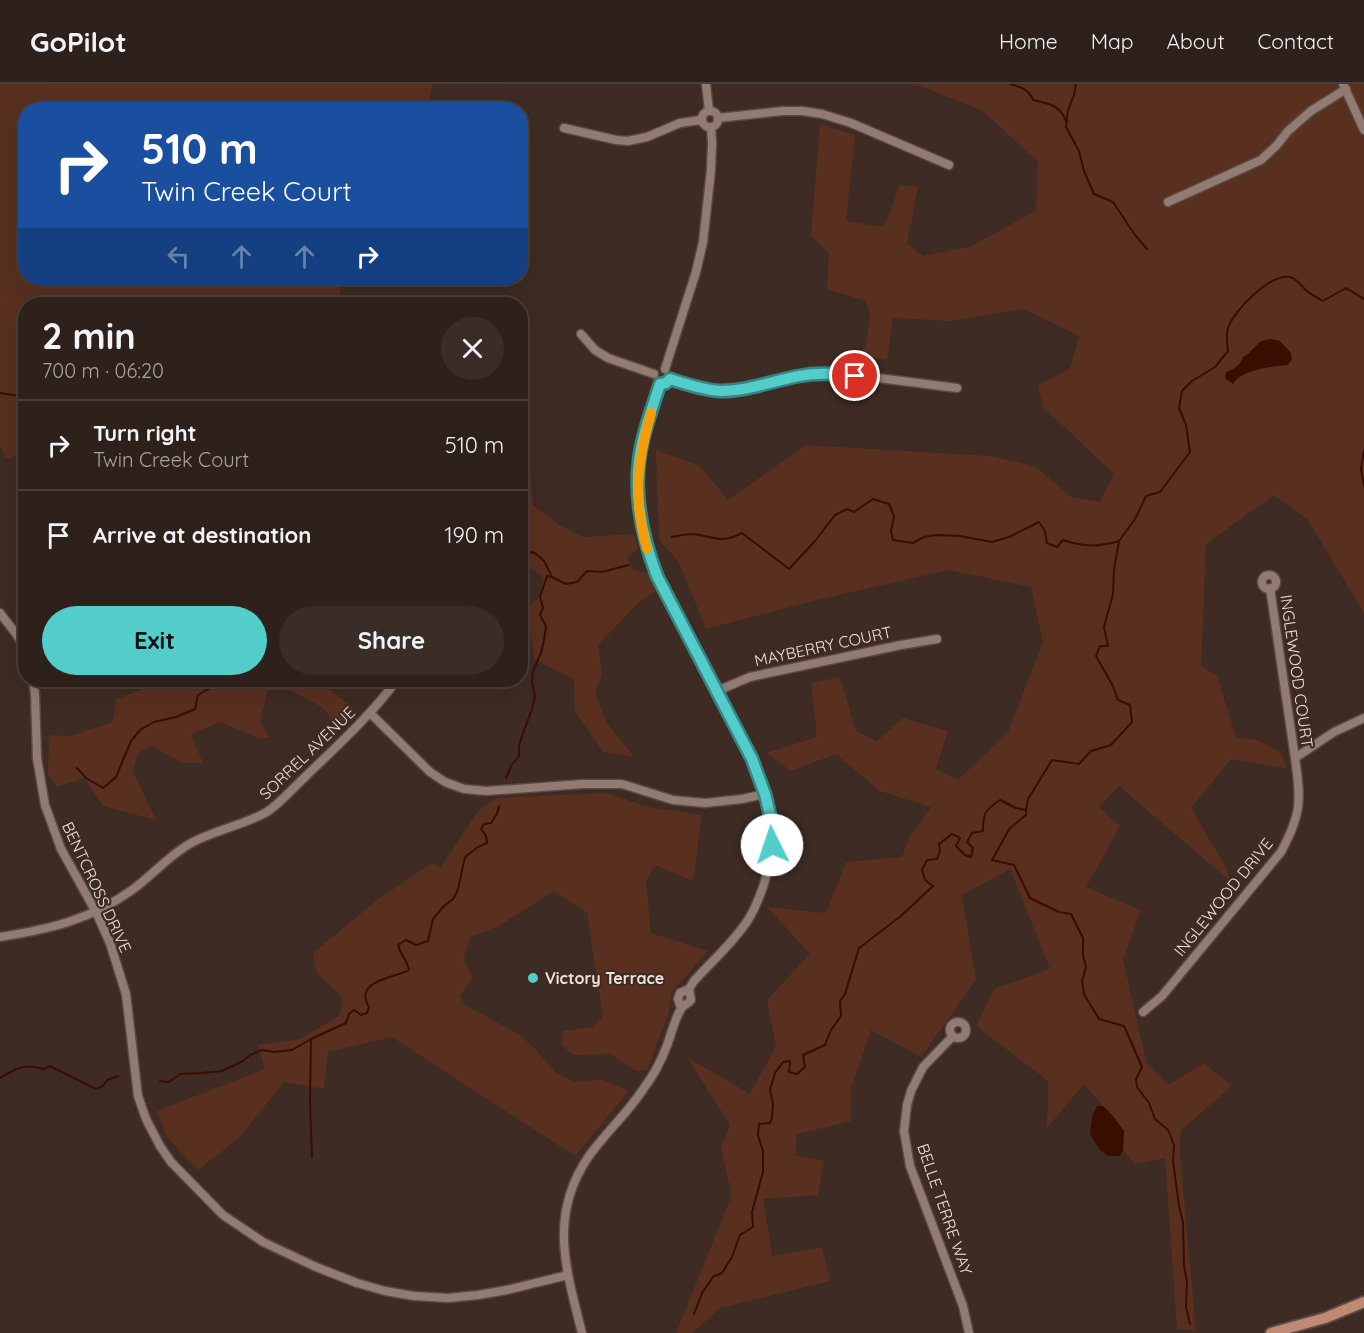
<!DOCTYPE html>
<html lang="en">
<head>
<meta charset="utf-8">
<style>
	body { margin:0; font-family:Quicksand,sans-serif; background:#3a2d27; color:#f1f3f6; height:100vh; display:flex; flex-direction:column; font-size:22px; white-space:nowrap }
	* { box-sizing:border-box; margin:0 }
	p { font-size:20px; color:#a7a3a2 }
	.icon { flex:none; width:33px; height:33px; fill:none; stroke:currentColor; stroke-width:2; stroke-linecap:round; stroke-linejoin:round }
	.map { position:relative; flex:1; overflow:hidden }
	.sheet { position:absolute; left:18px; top:213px; width:510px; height:390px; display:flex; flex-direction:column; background:#2e201a; border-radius:24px; box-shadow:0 6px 24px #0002,0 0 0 2px #493e39 }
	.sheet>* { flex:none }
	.hud { position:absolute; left:18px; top:18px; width:510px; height:183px; border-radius:24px; box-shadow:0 6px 24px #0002,0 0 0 2px #493e39; background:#1a4fa0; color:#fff; overflow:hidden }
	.pin { position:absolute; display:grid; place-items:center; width:51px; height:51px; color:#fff; margin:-26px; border:3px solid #fff; border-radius:50%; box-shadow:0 2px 6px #0007 }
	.me { position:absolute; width:66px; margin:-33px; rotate:356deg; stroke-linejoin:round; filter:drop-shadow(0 0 4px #0008) }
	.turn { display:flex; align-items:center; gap:21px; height:126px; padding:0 24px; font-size:27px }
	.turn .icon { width:78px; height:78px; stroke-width:2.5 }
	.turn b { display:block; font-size:42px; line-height:51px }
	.lanes { display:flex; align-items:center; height:57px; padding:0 24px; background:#0003; justify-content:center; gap:30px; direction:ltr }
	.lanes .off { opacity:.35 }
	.round { display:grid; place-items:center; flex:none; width:63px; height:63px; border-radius:32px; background:#3a2d27 }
	.summary { display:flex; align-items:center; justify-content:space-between; height:102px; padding:0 24px }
	h1 { font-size:36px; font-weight:700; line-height:45px }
	.button { display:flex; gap:12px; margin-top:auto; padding:12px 24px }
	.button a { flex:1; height:69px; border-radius:36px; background:#53cdc9; color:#111; font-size:24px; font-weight:700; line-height:69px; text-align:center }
	.button a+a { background:#3a2d27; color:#f1f3f6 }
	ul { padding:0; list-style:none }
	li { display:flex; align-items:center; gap:18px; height:90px; padding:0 24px; border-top:2px solid #493e39 }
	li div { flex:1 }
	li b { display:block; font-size:22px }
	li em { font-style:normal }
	header { display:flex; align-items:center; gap:36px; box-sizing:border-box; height:84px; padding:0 30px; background:#2e201a; border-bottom:2px solid #493e39 }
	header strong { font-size:28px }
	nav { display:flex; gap:33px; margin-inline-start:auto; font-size:21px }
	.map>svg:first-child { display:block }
	.green { fill:#593020 }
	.water { fill:#390e00 }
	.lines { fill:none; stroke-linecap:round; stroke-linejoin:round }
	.stream { stroke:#390e00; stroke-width:2 }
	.minor-casing { stroke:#594942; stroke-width:11 }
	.major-casing { stroke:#594942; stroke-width:14 }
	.minor { stroke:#927b72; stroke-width:8 }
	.major { stroke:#c08974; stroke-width:10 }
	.route-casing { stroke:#368583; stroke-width:15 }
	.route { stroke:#53cdc9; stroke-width:10 }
	.slow { stroke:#f59e0b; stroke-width:10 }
	.poi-dot { fill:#53cdc9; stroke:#3e2b23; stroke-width:2 }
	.labels { text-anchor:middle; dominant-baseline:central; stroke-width:4.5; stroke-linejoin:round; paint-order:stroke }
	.street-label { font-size:16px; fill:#eee1dc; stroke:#3e2b23 }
	.poi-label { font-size:16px; font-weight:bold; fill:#eee1dc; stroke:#3e2b23; text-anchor:start }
</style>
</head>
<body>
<header>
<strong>GoPilot</strong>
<nav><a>Home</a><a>Map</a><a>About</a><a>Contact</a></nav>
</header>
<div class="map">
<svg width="1364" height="1249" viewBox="0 0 1364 1249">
	<rect width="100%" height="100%" fill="#3e2b23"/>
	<!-- green -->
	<g class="green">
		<polygon points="0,0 433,0 427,25 26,26 26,194 353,194 340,202 340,220 26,220 25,377 18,370 6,375 0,362"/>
		<polygon points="910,0 1364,0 1364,529 1308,436 1274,411 1206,460 1201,582 1217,592 1236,653 1257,656 1282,669 1286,684 1231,675 1191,724 1228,787 1230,797 1119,702 1099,723 1120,742 1086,803 1141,826 1123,876 1147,980 1168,1001 1204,979 1232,1002 1180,1047 1180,1071 1196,1247 1177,1245 1165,1074 1135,1080 1123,1066 1124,1047 1112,1031 1103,1022 1084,1000 1047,1044 1048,997 976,942 994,905 1050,885 1010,785 962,811 976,896 921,973 871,946 851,1005 851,1037 797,1050 795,1071 824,1077 818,1111 763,1115 772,1172 822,1163 830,1197 720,1224 692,1249 676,1249 732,1111 721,1065 730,1041 687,973 750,1010 776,962 767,916 810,870 767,823 826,829 846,778 902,773 910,752 931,723 880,707 836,670 791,687 766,669 817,653 811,599 840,593 856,647 877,657 903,634 948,647 936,685 958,696 1008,648 1043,558 1031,503 949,486 821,515 706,545 679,478 659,456 656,366 700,382 728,416 806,361 989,372 1035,382 1071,413 1100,418 1114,390 1043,323 1038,301 1070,285 1079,252 1024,225 951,237 893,234 887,276 864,271 870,232 866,217 827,205 829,169 811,152 820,40 855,51 846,137 884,143 900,101 918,103 907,160 923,172 969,163 1036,127 1038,78 983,27 925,4"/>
		<polygon points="520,383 530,384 533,421 559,441 583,453 634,450 638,465 627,474 633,486 648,489 656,507 637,520 598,561 602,591 595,608 606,638 634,673 603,668 575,627 574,595 535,576 529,543 521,538 521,529 540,513 544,494 521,478"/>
		<polygon points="149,596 319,596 355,626 337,642 323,624 290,606 268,606 260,637 269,653 260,655 220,638 191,650 203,679 183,679 152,662 138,669 133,688 156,736 103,722 84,694 57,703 48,691 49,651 70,652 113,638 116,615 140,606"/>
		<polygon points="605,709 649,723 702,731 693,797 655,781 646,797 651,849 708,867 671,909 669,928 647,986 636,987 610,970 574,971 561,961 563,947 592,943 603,932 587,829 554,807 497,843 470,853 463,876 473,893 460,912 465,921 520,951 537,967 556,989 576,998 601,995 629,1007 575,1072 392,953 328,968 324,1005 284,998 239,1054 198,1086 167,1053 157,1027 265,985 258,961 300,955 339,932 343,914 317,889 313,869 377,816 432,779 440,784 478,727 497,714"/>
	</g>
	<!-- water -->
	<g class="water">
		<path d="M1271,255L1280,257L1291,269L1292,275L1288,281C1273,282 1241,286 1233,300L1225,294L1226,288C1234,285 1241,281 1243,273C1246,271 1249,270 1251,267C1259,260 1258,256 1271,255Z"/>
		<polygon points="1097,1022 1103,1022 1112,1031 1124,1047 1123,1066 1120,1072 1108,1072 1100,1066 1090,1050 1092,1032"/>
	</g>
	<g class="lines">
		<!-- stream -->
		<g class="stream">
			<path d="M1010,0C1020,3 1029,5 1033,16C1048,19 1061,22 1066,37"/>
			<polyline points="1076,0 1074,11 1068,26 1066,43 1079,67 1084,87 1094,110 1113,118 1135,151 1147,165"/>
			<polyline points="0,309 26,313"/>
			<polyline points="1364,366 1361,385 1364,402"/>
			<path d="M672,453C678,452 686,450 692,450C715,452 718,461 742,449L789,485L815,457L835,431L847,425L854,428L873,415L889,420L894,432L891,447L893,456L913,459L924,453L936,451L960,452L992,458L1009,453L1039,438L1045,447L1047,459L1057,463L1063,456C1084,463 1098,463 1119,457"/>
			<polyline points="520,466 535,469 544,477 552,493 566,500 577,498 587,487 602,488 629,481"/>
			<polyline points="77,684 86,694 103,704 116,693 131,657 140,646 154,638 176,633 195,625 198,611 224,596"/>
			<polyline points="506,694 511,682 519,672 519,662 522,652 532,625 535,612 532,599 533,587 541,569 544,556 546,542 540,531 543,524 540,513 547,492 552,493"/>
			<polyline points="1026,726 1026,731 1010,744 992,776 1014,781 1030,814 1059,828 1071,830 1083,854 1083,871 1086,883 1082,897 1084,910 1099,935 1124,942 1142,983 1136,995 1137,1003 1149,1019 1155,1035 1168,1046 1174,1061 1173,1077 1179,1122 1183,1138 1184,1182 1187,1198 1186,1223 1190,1240"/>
			<polyline points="311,956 310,1019 312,1073"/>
			<path d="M0,994C17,984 24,979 44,985L50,982L96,1005L103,1002L107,996L118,992"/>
			<path d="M160,997L169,998L180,990L202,989L222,987L243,977L250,971L262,966L274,968L292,966L311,955L346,939L349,930L354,926L361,931L367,929L369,923C353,896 395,894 409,886C407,876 401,872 398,861L406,856L416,861L428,857L433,835L443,823L454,814L458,805L465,773L478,763L487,759L486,752L481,745L484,740L491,739L497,730L499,722"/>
			<path d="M694,1230L702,1209L713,1193L722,1189L732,1173L740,1151L753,1143L752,1128L763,1088V1067L758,1051L759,1040L770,1039L772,1033L773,1020L770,1006L775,989L783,978L790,977L789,988L797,990L805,983L803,971L825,961L831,946L841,932L840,917L845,910L859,864L901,832L933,802L925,796L922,786L927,776L937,775L940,767L939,760L952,750L960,754L956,762L965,771L971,773L973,764L967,758L972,749L983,747C983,729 985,726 1000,716L1016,724L1026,726L1028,715L1052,676L1079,680L1091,667L1111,661L1132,638L1130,621L1118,616L1113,602L1096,572L1100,562H1108L1104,543L1113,510L1114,485L1119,457L1135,435L1146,412L1160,408L1190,368L1186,341L1179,324L1182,307L1192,297L1215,283L1228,267C1227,260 1226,252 1228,244C1233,227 1271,189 1290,193C1298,195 1301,202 1307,207C1312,211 1318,214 1323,217L1346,204L1364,215"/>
		</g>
		<defs>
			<g id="minor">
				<polyline points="706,0 709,27"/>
				<polyline points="1343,0 1364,46"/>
				<circle cx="710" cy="35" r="8"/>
				<polyline points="718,34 782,27 803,27 822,30 851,39 949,81"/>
				<polyline points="564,44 616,56 628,57 647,53 680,39 701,36"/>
				<polyline points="1168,118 1261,76 1277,61 1288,47 1311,27 1346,5"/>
				<polyline points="581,250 595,266 608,274 654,290"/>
				<polyline points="665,285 696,188 703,158 711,86 712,59 711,43"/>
				<polyline points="670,295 699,304 720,307 748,305 798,292 824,289 863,292 957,304"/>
				<path d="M660,300C652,326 641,352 639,379C637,403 638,428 643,451C650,482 667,510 681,538C698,569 714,600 730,631C759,689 786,737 763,803C759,814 755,825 748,836C734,858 712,877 694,897L689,905L680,909L678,915L681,924"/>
				<circle cx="1269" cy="498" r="7"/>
				<polyline points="1270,504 1295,674"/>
				<polyline points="0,529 17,551 26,567"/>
				<polyline points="33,596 35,610 37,674 45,721 61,765 96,828 110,859 126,910 138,1012 146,1035 160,1062 171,1078 223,1131 263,1158 316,1183 357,1199 385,1207 414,1212 448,1214 478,1211 507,1206 568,1191"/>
				<polyline points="717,607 750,593 901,561 937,555"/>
				<polyline points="370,629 430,688 445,698 464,705 486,707 583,700 622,700 673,716 705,719 742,715 765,710"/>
				<path d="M0,853C50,845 90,836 132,806C153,791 170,770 193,758C216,746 243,741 265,729C277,723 296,701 306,692C338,661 371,631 397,596"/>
				<path d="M1143,928L1162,912L1281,768C1302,729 1301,716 1295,674L1334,648L1364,634"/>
				<circle cx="958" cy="946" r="8"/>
				<polyline points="953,952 923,983 911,1007 907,1021 904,1047 910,1082 963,1222 969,1249"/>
				<path d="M582,1249C566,1185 548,1131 589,1072C606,1048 628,1029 644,1004C653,992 661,977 666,964C671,952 674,936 681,925C683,921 688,920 691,916L689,905"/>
			</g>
			<polyline id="major" points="1271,1249 1325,1234 1364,1218"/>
		</defs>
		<!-- minor casing -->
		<use href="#minor" class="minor-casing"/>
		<!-- major casing -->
		<use href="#major" class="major-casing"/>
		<!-- minor -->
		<use href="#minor" class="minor"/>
		<!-- major -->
		<use href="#major" class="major"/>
	</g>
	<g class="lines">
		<defs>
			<path id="route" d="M772,761L771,735L765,710L752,675L657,492C643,455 634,417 639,377C642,351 652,325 660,300L666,299L670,295C686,300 703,306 720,307C748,307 772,297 799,292C818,288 836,290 855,292"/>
		</defs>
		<!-- route casing -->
		<use href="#route" class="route-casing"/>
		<!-- route -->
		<use href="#route" class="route"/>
		<!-- slow -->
		<path class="slow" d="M647,465C633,416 637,377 651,329"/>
	</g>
	<!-- markers -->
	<circle class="poi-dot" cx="533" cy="894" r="6"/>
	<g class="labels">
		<!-- street labels -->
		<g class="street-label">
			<text transform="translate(823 562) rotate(-12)">MAYBERRY COURT</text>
			<text transform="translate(1297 587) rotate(82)">INGLEWOOD COURT</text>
			<text transform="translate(307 669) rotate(-44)">SORREL AVENUE</text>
			<text transform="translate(97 803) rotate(65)">BENTCROSS DRIVE</text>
			<text transform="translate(1223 813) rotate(-51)">INGLEWOOD DRIVE</text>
			<text transform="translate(945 1125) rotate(71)">BELLE TERRE WAY</text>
		</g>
		<!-- poi labels -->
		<g class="poi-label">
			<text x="545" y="894">Victory Terrace</text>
		</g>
	</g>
</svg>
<div class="pin" style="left:855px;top:292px;background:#d93025"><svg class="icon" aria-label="arrive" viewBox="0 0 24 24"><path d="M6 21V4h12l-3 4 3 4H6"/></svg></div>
<svg class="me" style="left:772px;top:761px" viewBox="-20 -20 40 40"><circle r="19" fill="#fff"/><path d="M0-13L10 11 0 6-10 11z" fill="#53cdc9"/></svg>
<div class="hud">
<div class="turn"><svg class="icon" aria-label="right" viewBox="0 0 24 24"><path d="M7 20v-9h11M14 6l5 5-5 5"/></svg><div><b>510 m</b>Twin Creek Court</div></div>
<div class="lanes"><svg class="icon off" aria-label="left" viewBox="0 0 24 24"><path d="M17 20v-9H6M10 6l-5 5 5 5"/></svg><svg class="icon off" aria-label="ahead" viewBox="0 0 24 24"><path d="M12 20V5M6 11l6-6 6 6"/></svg><svg class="icon off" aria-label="ahead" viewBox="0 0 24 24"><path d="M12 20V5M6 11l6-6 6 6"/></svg><svg class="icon" aria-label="right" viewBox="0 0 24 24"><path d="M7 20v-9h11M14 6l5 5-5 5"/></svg></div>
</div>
<section class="sheet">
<div class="summary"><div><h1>2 min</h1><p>700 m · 06:20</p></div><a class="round"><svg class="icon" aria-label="close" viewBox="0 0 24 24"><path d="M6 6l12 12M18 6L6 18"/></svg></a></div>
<ul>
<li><svg class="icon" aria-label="right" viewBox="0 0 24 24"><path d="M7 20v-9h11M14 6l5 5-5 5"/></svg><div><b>Turn right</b><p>Twin Creek Court</p></div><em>510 m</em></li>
<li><svg class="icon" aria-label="arrive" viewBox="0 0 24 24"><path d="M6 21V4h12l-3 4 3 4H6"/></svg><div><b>Arrive at destination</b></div><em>190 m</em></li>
</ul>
<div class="button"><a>Exit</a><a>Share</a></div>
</section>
</div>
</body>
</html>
